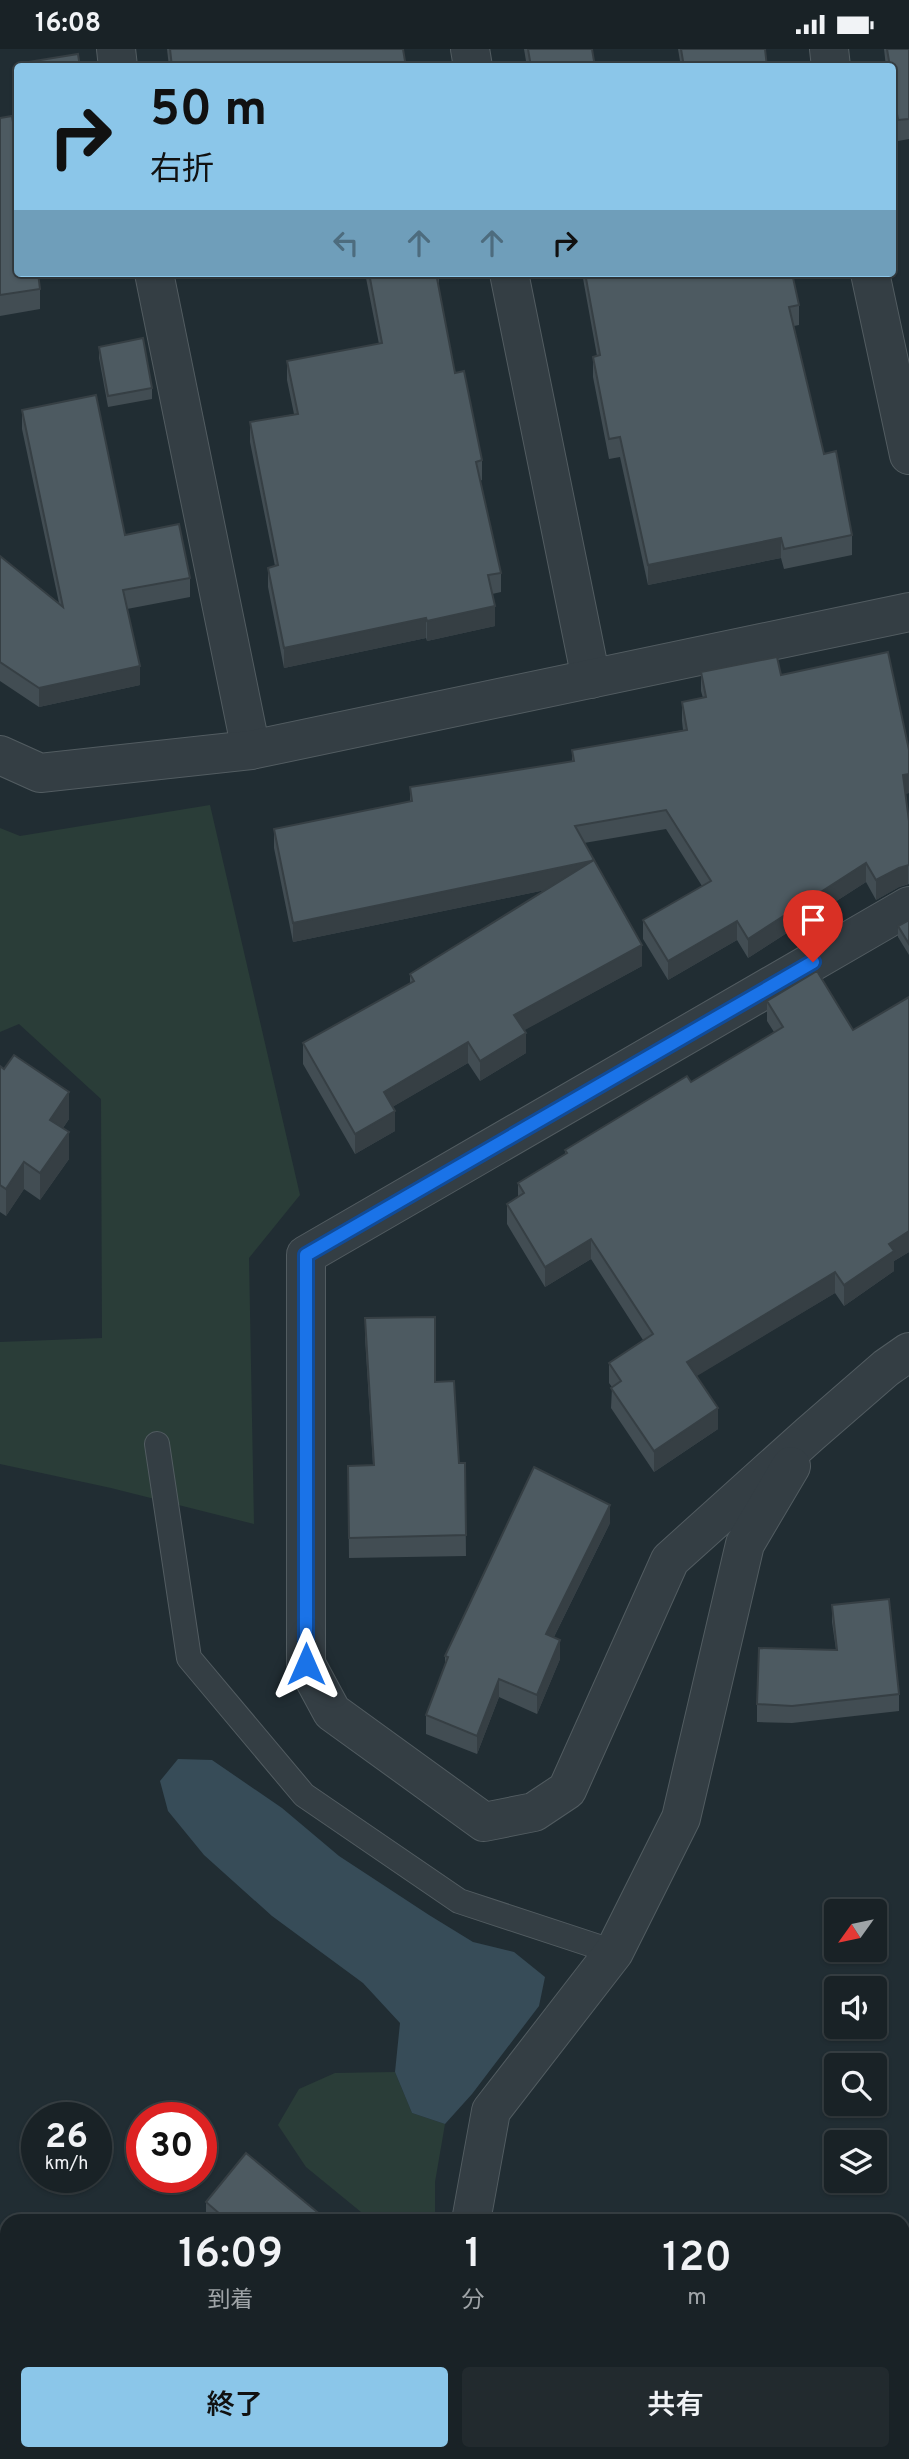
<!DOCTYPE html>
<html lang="ja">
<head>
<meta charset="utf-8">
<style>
	body { margin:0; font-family:Overpass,"Noto Sans JP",sans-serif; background:#222a2e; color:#f1f3f6; height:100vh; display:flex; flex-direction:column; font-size:26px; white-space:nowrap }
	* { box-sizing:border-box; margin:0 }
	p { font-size:23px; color:#9fa4a7 }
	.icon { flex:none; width:38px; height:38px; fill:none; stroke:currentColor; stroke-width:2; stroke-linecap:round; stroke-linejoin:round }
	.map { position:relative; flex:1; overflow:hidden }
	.details { position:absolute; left:0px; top:2165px; width:910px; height:247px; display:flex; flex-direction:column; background:#192226; border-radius:21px 21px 0 0; box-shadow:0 2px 5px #0004,0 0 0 2px #373f43 }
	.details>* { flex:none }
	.hud { position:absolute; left:14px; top:14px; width:882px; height:214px; border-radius:7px; box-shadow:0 2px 5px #0004,0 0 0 2px #373f43; background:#8bc6e9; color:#111; overflow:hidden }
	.needle { width:46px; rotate:237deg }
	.buttons { position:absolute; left:824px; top:1850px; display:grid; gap:14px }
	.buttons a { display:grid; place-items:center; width:63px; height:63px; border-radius:7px; background:#192226; box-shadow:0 2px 5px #0004,0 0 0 2px #373f43; font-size:35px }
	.speed { position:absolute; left:21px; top:2053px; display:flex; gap:14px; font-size:35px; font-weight:700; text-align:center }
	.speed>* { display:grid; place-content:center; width:91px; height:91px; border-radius:50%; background:#192226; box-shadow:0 2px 5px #0004,0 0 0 2px #373f43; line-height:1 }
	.speed small { font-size:18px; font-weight:400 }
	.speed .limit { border:10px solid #d22; background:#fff; color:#111 }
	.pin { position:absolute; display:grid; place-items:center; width:60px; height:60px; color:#fff; margin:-72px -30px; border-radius:50% 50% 50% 0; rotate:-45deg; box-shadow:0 0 7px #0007 }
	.pin .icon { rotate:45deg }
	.me { position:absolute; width:77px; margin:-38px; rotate:0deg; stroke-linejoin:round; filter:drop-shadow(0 0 5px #0008) }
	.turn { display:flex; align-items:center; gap:24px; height:147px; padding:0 21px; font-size:32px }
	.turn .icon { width:91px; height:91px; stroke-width:2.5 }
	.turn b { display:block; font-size:49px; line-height:60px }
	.lanes { display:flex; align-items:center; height:66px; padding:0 21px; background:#0003; justify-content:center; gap:35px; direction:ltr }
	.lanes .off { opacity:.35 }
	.eta { display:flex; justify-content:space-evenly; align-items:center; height:119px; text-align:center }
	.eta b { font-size:42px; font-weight:600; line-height:49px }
	.button { display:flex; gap:14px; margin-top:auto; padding:14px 21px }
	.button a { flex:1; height:80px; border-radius:7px; background:#8bc6e9; color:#111; font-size:28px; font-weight:600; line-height:80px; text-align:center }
	.button a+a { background:#222a2e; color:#f1f3f6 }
	.status { display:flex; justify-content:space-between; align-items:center; height:49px; padding:0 35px; background:#192226; direction:ltr }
	.status svg { height:19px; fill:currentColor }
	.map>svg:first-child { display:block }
	.green { fill:#2a3d38 }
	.water { fill:#374c58 }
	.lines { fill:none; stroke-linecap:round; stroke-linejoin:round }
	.service-casing { stroke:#525c61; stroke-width:26 }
	.minor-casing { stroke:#525c61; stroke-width:40 }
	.path { stroke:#485756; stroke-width:4.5; stroke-dasharray:5 5; stroke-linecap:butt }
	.service { stroke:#343e44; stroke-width:24 }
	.minor { stroke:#343e44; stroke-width:38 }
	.wall { fill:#424d53 }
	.shaded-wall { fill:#363f44 }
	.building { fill:#4d5a61; stroke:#363f44; stroke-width:2 }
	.route-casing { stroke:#114b97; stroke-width:18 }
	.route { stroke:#1a73e8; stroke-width:12 }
</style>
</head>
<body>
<div class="status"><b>16:08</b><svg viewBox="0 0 49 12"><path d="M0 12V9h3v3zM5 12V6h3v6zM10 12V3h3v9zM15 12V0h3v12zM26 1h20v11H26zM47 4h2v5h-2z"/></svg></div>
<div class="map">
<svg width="909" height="2410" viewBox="0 0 909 2410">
	<rect width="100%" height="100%" fill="#212d33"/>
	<!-- green -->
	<g class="green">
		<polygon points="210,756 300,1146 249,1209 254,1475 111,1439 0,1415 0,1293 102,1289 101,1050 19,975 0,983 0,779 20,787"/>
		<polygon points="395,2023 412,2064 445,2075 435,2133 435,2172 372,2172 306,2118 278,2076 299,2040 335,2024"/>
	</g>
	<!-- water -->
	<polygon class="water" points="178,1710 212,1711 282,1759 339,1807 429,1866 473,1893 514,1903 545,1928 539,1957 472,2045 445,2075 412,2064 395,2023 400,1974 363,1934 272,1867 204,1806 168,1762 160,1732"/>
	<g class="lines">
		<defs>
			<polyline id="service" points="157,1395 189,1609 304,1746 459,1852 614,1903"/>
			<g id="minor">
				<polyline points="116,0 118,18"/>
				<polyline points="470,0 473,18"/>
				<polyline points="829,0 831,18"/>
				<polyline points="154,224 251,701"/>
				<polyline points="509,224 591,630"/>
				<polyline points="870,224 909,406"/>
				<polyline points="0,706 40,724 251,701 909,563"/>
				<polyline points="909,857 306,1206 306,1615 332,1663 484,1773 534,1763 567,1741 670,1511 810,1385 886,1319 909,1303"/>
				<polyline points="471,2172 491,2062 614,1903 681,1769 745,1495 791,1417"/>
				<polyline points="386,2410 388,2404"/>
			</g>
		</defs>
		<!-- service casing -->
		<use href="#service" class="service-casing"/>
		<!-- minor casing -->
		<use href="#minor" class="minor-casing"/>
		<!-- path -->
		<polyline class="path" points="0,2307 7,2307"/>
		<!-- service -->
		<use href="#service" class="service"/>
		<!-- minor -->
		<use href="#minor" class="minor"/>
	</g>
	<!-- wall -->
	<g class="wall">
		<polygon points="167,0 403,0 406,18 169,18"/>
		<polygon points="524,0 592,0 595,18 527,18"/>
		<polygon points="678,0 765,0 767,18 681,18"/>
		<polygon points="884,0 909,0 909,90 898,92 892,56 892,18 886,18"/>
		<polygon points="0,69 40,240 40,260 0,267"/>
		<polygon points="365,224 439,224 439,238 455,324 482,411 482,431 480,432 501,524 501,543 492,545 495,577 427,592 426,589 284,619 268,538 268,519 275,517 250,393 250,373 294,365 287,331 287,312 379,295"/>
		<polygon points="582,224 792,224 799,256 799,276 794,277 824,405 852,486 852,506 784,520 781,509 648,536 620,408 609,410 593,328 593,308 597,307"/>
		<polygon points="99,298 152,339 152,350 108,358 99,309"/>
		<polygon points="22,361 125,486 190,529 190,548 127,560 140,636 39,658 0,632 0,507 59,554 22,380"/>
		<polygon points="701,623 781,626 909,701 909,744 905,745 909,772 909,835 899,838 876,851 866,833 748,909 737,891 668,931 643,890 643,871 702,837 666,780 584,794 642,917 524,981 526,1004 480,1032 468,1014 392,1058 395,1082 355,1105 303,1015 303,994 410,935 410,925 545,841 293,893 274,799 274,780 410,753 410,738 572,713 572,701 683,681 682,672 682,653 703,649 701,642"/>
		<polygon points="909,871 909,906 898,888 898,877"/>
		<polygon points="909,948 909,1203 894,1212 894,1222 844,1257 835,1244 696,1327 718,1380 654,1423 611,1359 612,1338 609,1334 609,1314 643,1291 591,1210 545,1238 507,1175 507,1155 518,1148 518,1134 565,1105 565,1101 691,1033 774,983 767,972 767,952 853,981"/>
		<polygon points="0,1017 69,1070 63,1079 69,1110 40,1151 24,1140 6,1167 0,1163"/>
		<polygon points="365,1269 435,1333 459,1414 465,1414 466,1507 349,1509 348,1417 373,1416 365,1289"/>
		<polygon points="610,1474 554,1588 560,1610 537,1665 499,1648 477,1705 426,1685 426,1666 445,1615 445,1607"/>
		<polygon points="832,1556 899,1645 899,1662 792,1674 757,1673 757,1655 836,1601 832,1573"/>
		<polygon points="206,2153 328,2172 206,2172"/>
		<rect x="0" y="2182" width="7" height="69"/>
	</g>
	<!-- shaded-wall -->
	<g class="shaded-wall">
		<polygon points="781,489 781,509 648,536 648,516"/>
		<polygon points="495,557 495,577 427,592 427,572"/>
		<polygon points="426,569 426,589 284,619 284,599"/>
		<polygon points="140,617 140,636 39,658 39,639"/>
		<polygon points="909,725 909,744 903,745 903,726"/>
		<polygon points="594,812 594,831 293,893 293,874"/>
		<polygon points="866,814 866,833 748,909 748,890"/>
		<polygon points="908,816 908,835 899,838 876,851 876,831 899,819"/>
		<polygon points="737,872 737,891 668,931 668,912"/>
		<polygon points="642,896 642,917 514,987 514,966"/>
		<polygon points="526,984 526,1004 480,1032 480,1012"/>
		<polygon points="468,993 468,1014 384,1063 384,1043"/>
		<polygon points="69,1043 69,1070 50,1098 50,1071"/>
		<polygon points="395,1062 395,1082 355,1105 355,1085"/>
		<polygon points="69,1083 69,1110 40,1151 40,1124"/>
		<polygon points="24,1113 24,1140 6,1167 6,1140"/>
		<polygon points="909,1182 909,1203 894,1212 894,1222 844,1257 844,1236 889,1195"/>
		<polygon points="591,1190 591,1210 545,1238 545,1218"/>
		<polygon points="835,1223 835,1244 687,1333 687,1313"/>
		<polygon points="718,1359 718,1380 654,1423 654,1402"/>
		<polygon points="610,1456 610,1474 546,1604 546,1585"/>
		<polygon points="560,1591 560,1610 537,1665 537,1646"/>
		<polygon points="499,1630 499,1648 477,1705 477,1687"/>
	</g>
	<!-- building -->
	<g class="building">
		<polygon points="170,0 403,0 406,18 172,18"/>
		<polygon points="528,0 592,0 595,18 531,18"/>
		<polygon points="681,0 765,0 767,18 684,18"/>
		<polygon points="887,0 909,0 909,70 898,71 892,36 892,18 890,18"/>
		<polygon points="78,5 80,18 29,18 28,13"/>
		<polygon points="12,67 18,103 18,224 38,224 40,240 0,246 0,69"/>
		<polygon points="369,224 436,224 455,324 464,322 482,411 476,413 501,524 488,526 495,557 427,572 426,569 284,599 268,519 278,516 250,373 298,365 287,312 382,294"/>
		<polygon points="585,224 792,224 799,256 789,258 824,405 836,402 852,486 784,500 781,489 648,516 620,388 609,390 593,308 600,306"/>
		<polygon points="143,289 152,339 108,347 99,298"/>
		<polygon points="96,346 125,486 179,475 190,529 123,541 140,617 39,639 0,613 0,507 63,558 22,361"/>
		<polygon points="888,603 909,701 909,725 903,726 909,772 909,816 899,819 876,831 866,814 748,890 737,872 668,912 643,871 711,832 666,761 575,777 594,811 591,812 293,874 274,780 412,752 410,738 574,712 572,701 687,681 682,653 706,648 701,623 777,608 781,626"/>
		<polygon points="594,811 642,896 514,966 526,984 480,1012 468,993 384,1043 395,1062 355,1085 303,994 414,932 410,925"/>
		<polygon points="909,871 909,895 898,877"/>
		<polygon points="817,922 853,981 909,948 909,1182 889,1195 894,1202 844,1236 835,1223 687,1313 718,1359 654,1402 611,1339 621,1332 609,1314 653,1285 591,1190 545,1218 507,1155 524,1144 518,1134 567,1104 565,1101 687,1027 691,1033 783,978 767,952"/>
		<polygon points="14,1006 69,1043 50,1071 69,1083 40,1124 24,1113 6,1140 0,1136 0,1017 4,1020"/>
		<polygon points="435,1268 435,1333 454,1332 459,1414 465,1414 466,1486 349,1489 348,1417 374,1416 365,1269"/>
		<polygon points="534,1418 610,1456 546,1585 560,1591 537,1646 499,1630 477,1687 426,1666 448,1608 445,1607"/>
		<polygon points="889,1550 899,1645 792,1657 757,1655 759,1599 837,1601 832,1556"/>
		<polygon points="246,2104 328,2172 228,2172 206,2153"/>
		<rect x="0" y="2182" width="7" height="58"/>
	</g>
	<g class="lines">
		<defs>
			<polyline id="route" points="306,1615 306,1206 813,913"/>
		</defs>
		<!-- route casing -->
		<use href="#route" class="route-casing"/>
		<!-- route -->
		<use href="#route" class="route"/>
	</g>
</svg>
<div class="buttons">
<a><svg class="needle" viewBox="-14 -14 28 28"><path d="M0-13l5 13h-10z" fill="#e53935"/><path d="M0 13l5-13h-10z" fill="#9fa4a7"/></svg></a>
<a><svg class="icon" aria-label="sound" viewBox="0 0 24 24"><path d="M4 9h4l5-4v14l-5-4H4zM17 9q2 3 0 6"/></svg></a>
<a><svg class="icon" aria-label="search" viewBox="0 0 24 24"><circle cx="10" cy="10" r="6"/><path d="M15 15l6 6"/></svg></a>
<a><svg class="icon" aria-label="layers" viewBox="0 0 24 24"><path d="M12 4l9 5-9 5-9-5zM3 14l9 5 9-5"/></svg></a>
</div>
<div class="speed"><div>26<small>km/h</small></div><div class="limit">30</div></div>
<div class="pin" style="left:813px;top:913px;background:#d93025"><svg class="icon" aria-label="arrive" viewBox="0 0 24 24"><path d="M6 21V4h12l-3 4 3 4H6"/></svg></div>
<svg class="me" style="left:306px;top:1615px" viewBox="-20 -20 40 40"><path d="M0-17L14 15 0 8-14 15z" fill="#1a73e8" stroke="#fff" stroke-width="4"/></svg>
<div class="hud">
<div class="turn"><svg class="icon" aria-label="right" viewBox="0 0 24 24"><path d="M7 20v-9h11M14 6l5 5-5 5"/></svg><div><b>50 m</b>右折</div></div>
<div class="lanes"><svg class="icon off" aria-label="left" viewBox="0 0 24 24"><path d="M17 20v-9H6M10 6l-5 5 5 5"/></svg><svg class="icon off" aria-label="ahead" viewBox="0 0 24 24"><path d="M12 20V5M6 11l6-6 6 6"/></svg><svg class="icon off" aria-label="ahead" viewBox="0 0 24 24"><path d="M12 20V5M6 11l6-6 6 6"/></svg><svg class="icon" aria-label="right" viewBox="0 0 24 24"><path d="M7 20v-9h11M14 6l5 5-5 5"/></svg></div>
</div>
<section class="details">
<div class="eta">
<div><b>16:09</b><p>到着</p></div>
<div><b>1</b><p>分</p></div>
<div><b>120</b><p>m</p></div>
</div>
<div class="button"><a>終了</a><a>共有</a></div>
</section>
</div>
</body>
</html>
